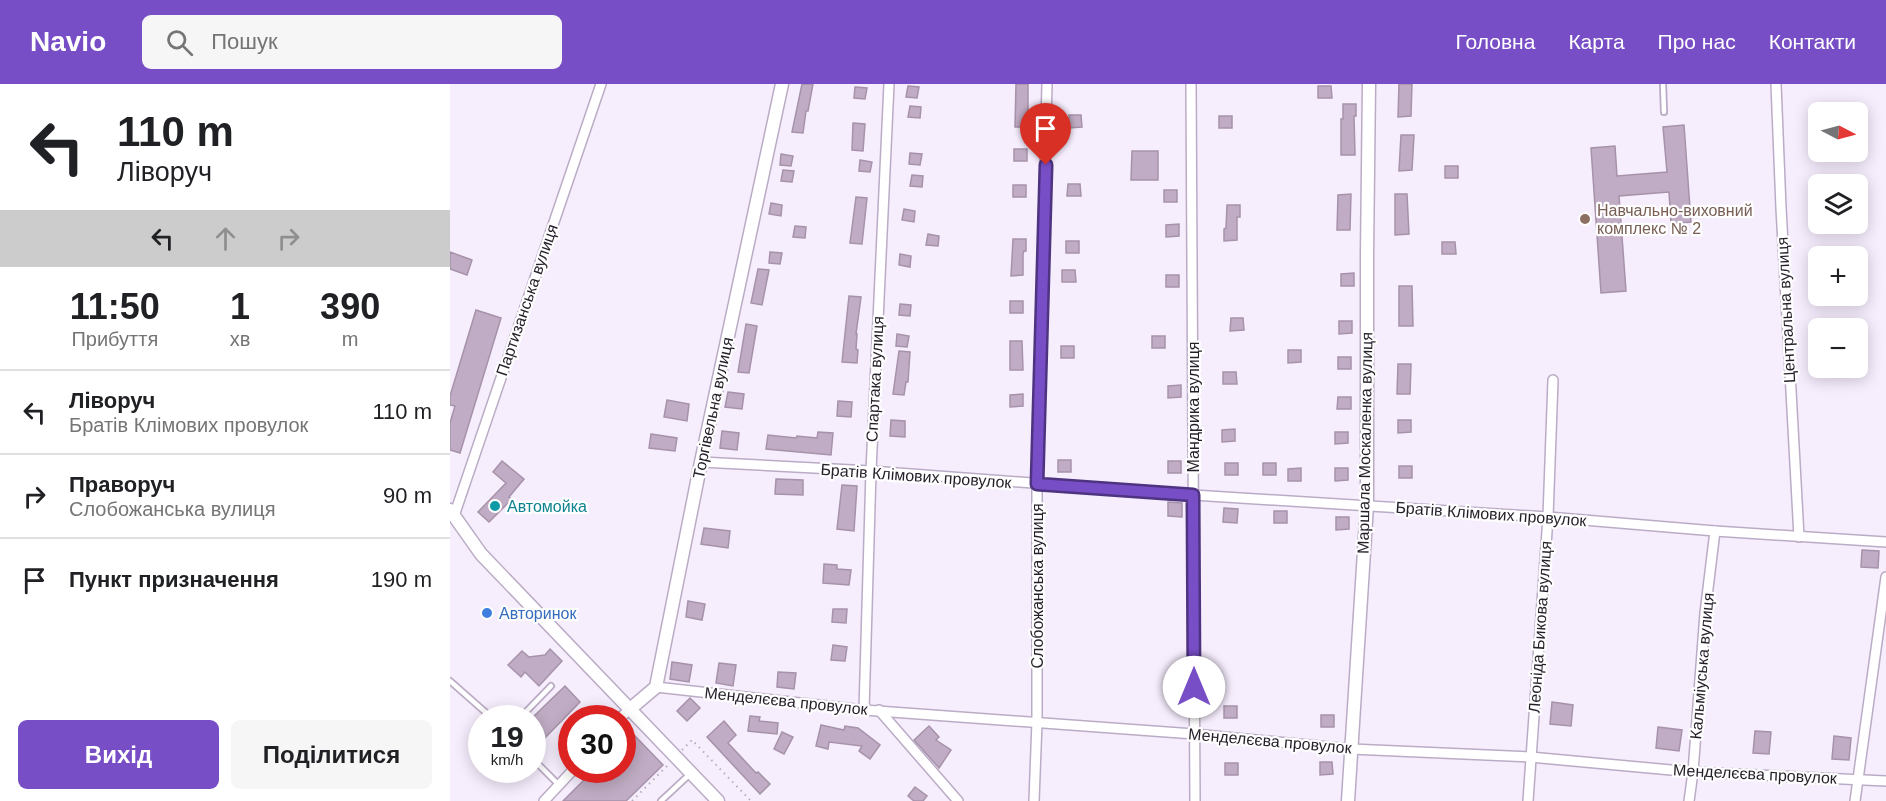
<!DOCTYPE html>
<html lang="uk">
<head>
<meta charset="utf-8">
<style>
	body { margin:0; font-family:Helvetica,sans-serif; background:#f6f6f6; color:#202124; height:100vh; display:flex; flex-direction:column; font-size:22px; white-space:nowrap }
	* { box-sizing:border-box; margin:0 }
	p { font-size:20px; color:#757577 }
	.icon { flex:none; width:33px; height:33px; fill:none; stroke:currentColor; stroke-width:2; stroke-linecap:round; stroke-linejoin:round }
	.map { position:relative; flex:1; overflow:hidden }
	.sheet { display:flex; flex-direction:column; background:#fff; width:450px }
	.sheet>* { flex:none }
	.top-card { background:#fff; color:#202124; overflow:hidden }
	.needle { width:39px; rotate:96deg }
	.tools { position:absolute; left:1358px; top:18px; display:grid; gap:12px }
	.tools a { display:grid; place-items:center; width:60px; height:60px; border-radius:9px; background:#fff; box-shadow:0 3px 15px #0003; font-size:30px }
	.speed { position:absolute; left:18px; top:621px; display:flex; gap:12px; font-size:30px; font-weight:700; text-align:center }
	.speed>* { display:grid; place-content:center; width:78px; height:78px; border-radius:50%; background:#fff; box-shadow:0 3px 15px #0003; line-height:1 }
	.speed small { font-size:15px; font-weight:400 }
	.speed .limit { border:9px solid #d22; background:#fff; color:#111 }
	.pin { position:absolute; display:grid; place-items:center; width:51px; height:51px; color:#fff; margin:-62px -26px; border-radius:50% 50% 50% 0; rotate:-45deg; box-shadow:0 0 6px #0007 }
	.pin .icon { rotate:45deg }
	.me { position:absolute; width:66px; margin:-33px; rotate:0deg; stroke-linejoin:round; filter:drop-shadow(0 0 4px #0008) }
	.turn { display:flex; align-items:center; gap:21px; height:126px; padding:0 18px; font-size:27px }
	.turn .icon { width:78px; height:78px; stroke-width:2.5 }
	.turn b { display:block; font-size:42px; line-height:51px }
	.lanes { display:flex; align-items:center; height:57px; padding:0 18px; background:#0003; justify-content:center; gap:30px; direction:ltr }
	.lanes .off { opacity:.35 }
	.eta { display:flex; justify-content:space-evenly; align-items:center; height:102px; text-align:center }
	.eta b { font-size:36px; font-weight:600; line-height:42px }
	.primary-button { display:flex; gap:12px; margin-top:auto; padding:12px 18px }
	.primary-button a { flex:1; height:69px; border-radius:9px; background:#784ec7; color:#fff; font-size:24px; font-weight:600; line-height:69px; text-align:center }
	.primary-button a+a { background:#f6f6f6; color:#202124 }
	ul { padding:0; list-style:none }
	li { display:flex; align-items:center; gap:18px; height:84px; padding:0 18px; border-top:2px solid #e0e0e0 }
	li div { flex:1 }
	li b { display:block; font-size:22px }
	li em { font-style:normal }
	header { display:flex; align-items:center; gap:36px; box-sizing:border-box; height:84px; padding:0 30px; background:#784ec7; color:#fff }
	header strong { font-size:28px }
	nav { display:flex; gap:33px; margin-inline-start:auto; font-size:21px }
	.search { width:420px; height:54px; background:#f6f6f6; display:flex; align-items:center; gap:15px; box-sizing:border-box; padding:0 21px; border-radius:9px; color:#757577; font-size:22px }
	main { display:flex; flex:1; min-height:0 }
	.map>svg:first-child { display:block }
	.building { fill:#c0acc4; stroke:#a692aa; stroke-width:1.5 }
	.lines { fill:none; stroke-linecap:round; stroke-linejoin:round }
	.service-casing { stroke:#bbacc6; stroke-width:8 }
	.minor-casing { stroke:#bbacc6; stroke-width:12 }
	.tertiary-casing { stroke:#bbacc6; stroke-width:15 }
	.path { stroke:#b6aebc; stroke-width:2; stroke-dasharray:1.5 4.5; stroke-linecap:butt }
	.service { stroke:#fff; stroke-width:4.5 }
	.minor { stroke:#fff; stroke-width:9 }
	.tertiary { stroke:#fff; stroke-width:12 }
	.route-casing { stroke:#4e3381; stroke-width:15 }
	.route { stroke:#784ec7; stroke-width:10 }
	.education-dot { fill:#8d6e63; stroke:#fefefe; stroke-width:2 }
	.culture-dot { fill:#0f9aa8; stroke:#fefefe; stroke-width:2 }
	.shop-dot { fill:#3f7fe0; stroke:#fefefe; stroke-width:2 }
	.labels { text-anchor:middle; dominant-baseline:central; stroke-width:4.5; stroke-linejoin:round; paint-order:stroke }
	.education-label { font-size:16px; fill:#785e54; stroke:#fefefe; text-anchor:start }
	.street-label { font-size:16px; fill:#241e28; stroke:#fefefe }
	.culture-label { font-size:16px; fill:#0d838f; stroke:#fefefe; text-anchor:start }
	.shop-label { font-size:16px; fill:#366cbe; stroke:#fefefe; text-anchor:start }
</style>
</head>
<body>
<header>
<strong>Navio</strong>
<div class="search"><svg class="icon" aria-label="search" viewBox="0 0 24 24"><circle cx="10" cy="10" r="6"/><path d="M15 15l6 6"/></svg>Пошук</div>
<nav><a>Головна</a><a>Карта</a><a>Про нас</a><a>Контакти</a></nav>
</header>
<main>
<section class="sheet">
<div class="top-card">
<div class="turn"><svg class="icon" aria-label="left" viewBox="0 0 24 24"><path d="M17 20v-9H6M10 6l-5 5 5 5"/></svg><div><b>110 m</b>Ліворуч</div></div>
<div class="lanes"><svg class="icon" aria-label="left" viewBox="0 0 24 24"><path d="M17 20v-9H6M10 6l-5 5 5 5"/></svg><svg class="icon off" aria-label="ahead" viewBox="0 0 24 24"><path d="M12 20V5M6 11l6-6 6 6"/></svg><svg class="icon off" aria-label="right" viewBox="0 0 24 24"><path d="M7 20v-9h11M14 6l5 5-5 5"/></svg></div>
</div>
<div class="eta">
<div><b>11:50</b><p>Прибуття</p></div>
<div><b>1</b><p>хв</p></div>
<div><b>390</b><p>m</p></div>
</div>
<ul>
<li><svg class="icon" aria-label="left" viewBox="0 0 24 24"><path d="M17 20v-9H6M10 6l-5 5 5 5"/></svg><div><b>Ліворуч</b><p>Братів Клімових провулок</p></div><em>110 m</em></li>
<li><svg class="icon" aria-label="right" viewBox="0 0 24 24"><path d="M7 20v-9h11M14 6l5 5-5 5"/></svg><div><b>Праворуч</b><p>Слобожанська вулиця</p></div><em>90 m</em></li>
<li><svg class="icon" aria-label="arrive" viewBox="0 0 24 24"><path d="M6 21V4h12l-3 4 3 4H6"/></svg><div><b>Пункт призначення</b></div><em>190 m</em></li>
</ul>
<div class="primary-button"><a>Вихід</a><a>Поділитися</a></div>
</section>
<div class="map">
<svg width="1436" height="717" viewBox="0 0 1436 717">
	<rect width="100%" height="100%" fill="#f6edfd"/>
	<!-- building -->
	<g class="building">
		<polygon points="352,0 363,0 358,27 356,27 353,49 342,48"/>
		<polygon points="566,0 578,0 578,43 565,43"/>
		<polygon points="949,0 962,0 961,32 948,33"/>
		<polygon points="458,2 469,3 467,14 456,13"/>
		<polygon points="868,2 881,2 882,14 868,14"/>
		<polygon points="405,3 417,4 415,15 404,14"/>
		<polygon points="893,20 906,20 906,32 904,32 905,71 891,71 891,35 893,35"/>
		<polygon points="460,22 471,23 470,34 458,33"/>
		<polygon points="619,31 631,31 632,43 619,44"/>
		<rect x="769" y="32" width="13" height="12"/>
		<polygon points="403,39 415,40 413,67 402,66"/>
		<polygon points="1234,41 1241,138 1221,140 1219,108 1169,112 1176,207 1151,209 1141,64 1165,62 1167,92 1217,88 1213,43"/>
		<polygon points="951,51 964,51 962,86 949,87"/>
		<rect x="564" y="65" width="13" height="12"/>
		<polygon points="682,67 708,67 708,96 681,96"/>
		<polygon points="460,69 472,70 470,81 459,80"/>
		<polygon points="331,70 343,72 341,82 330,81"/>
		<polygon points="410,76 422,78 420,88 409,87"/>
		<rect x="995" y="82" width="13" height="12"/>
		<polygon points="333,86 344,87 342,98 331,97"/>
		<polygon points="462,91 473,92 472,103 460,102"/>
		<polygon points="618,100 630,100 631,112 617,112"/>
		<rect x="563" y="101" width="13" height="12"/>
		<rect x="714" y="106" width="13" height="12"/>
		<polygon points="901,110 900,146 887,146 888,111"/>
		<polygon points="945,110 957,110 959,150 945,151"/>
		<polygon points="406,113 417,114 412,160 400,159"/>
		<polygon points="321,119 332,121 331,132 319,130"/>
		<polygon points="777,121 790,121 790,133 787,133 787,156 774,157 774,145 776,144"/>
		<polygon points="454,125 465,127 464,138 452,136"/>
		<polygon points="729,140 729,152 716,153 716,141"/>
		<polygon points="345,142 356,143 355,154 343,153"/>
		<polygon points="478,150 489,152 488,162 476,161"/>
		<polygon points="563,155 576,155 576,167 574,167 573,170 573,191 561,192"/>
		<rect x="616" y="157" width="13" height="12"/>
		<polygon points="992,158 1005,158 1006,170 992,170"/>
		<polygon points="0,168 22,176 17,191 0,185"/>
		<polygon points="320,168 332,169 330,180 319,179"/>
		<polygon points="450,170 461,172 460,183 449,181"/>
		<polygon points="308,185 319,186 312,221 301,219"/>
		<polygon points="612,186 625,186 626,198 612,198"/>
		<polygon points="904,189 904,202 891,202 891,190"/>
		<rect x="716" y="191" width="13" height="12"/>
		<polygon points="949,202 962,202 963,242 949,242"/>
		<polygon points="399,212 411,213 406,250 407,250 406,265 408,266 407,279 392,278"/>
		<rect x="560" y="217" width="13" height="12"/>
		<polygon points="450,220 461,221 460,232 449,231"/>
		<polygon points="26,226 51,234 10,369 0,366 0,339 5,322 0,321 0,312"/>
		<polygon points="781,234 793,234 794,246 780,247"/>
		<polygon points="889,237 902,237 902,249 889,250"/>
		<polygon points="296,240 307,242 299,289 288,288"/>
		<polygon points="447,250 459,252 457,263 446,262"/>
		<rect x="702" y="252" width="13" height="12"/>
		<polygon points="560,257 572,257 573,286 560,286"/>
		<rect x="611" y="262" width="13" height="12"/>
		<polygon points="838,266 851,266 851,278 838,279"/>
		<polygon points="449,267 460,268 458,298 456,298 454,311 443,310"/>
		<rect x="888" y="273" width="13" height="12"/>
		<polygon points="948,280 961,280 960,310 947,310"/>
		<polygon points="773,288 786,288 787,300 773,300"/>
		<polygon points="731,301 731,313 718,314 718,302"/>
		<polygon points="278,308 294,310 292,325 275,323"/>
		<polygon points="573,310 573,322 560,323 560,311"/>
		<polygon points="888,313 901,313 901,325 887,325"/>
		<polygon points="217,316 239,320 237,337 214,333"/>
		<polygon points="388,317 402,318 401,333 387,332"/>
		<polygon points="441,336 455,337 455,353 440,352"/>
		<polygon points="948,336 961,336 961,348 948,349"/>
		<polygon points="785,345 785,357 772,358 772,346"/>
		<polygon points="272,347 289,349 287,366 270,364"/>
		<polygon points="368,348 383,349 381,371 316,365 318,351 346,354 347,352 367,354"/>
		<polygon points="885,348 898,348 898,359 885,360"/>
		<polygon points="201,350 227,354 225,367 199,364"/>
		<rect x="608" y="376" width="13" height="12"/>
		<polygon points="52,377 74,395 59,413 62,415 39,438 28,428 56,399 43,388"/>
		<rect x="718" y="377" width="13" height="12"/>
		<rect x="775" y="379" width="13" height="12"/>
		<rect x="813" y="379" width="13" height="12"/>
		<rect x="949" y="382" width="13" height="12"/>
		<polygon points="851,384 851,397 838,397 838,385"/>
		<polygon points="885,384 898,384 898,396 885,397"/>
		<polygon points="326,395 353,396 353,411 325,410"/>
		<polygon points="392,401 407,402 404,447 387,445"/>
		<polygon points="718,418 732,419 732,433 718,432"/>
		<polygon points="774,424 788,425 787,439 773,438"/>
		<rect x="824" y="427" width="13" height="12"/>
		<polygon points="886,433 899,433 899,445 886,446"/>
		<polygon points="254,444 280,447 278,464 251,460"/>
		<polygon points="1412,466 1429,467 1428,484 1411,483"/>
		<polygon points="374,480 387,481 387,485 401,486 399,501 373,499"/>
		<polygon points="238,517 255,520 252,536 236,533"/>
		<polygon points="383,525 397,525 396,539 382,538"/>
		<polygon points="383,561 397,563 395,577 381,576"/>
		<polygon points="100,565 112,577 89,602 75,588 71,593 58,581 72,567 79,573 95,571"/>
		<polygon points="222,578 242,581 239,598 220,595"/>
		<polygon points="269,579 286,581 283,602 266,599"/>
		<polygon points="328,588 346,589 344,605 327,603"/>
		<polygon points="115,602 130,618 92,657 82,647 82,634"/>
		<polygon points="240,614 250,624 237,637 227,627"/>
		<polygon points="1102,618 1123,621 1121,642 1100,640"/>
		<rect x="774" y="622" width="13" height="12"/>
		<rect x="871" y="631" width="13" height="12"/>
		<polygon points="300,632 310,633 309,637 328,639 327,650 298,647"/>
		<polygon points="274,637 286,651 278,659 306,689 308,688 320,700 310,710 257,653"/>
		<polygon points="371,641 394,646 395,642 408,644 430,661 420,675 409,667 412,662 379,658 378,665 366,662"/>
		<polygon points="479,642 489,653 486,656 501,666 489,684 464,656"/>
		<polygon points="1208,643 1232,646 1229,667 1206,664"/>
		<polygon points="1305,647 1321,648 1319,670 1303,669"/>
		<polygon points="332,648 343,653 334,670 324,665"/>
		<polygon points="185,652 213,681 176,717 113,717 141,689 144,692 151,686 172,686 172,664"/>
		<polygon points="1384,652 1401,654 1399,676 1382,675"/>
		<polygon points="870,678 882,678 883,690 870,691"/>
		<rect x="775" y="679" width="13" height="12"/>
		<polygon points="465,703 477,712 473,717 464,717 458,712"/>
	</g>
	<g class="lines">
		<defs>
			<g id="service">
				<polyline points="1213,0 1214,28"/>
				<polyline points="0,597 42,634"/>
				<polyline points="70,634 101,602"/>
				<polyline points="82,674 109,701"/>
				<polyline points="211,717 240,690"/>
			</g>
			<g id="minor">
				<polyline points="741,0 745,717"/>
				<polyline points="1326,0 1331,124 1349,453"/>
				<polyline points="251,378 421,387 743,411 1098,433 1265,447 1436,458"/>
				<polyline points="4,432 151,0"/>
				<polyline points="206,603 414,626 744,650 901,665 1080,673 1243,688 1436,697"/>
				<polyline points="414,626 421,387 439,0"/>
				<polyline points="429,626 508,717"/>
				<polyline points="170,634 180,625"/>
				<polyline points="94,717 123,686"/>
				<polyline points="584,717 587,638 587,400 597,0"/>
				<polyline points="1078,717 1098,433 1103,296"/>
				<polyline points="1239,717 1243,688 1255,529 1265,447"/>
				<polyline points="1405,717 1436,493"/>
			</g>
			<g id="tertiary">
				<polyline points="0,426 31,470 268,717"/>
				<polyline points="180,625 206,603 251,378 332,0"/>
				<polyline points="898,717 917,421 917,171 919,0"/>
			</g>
		</defs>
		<!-- service casing -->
		<use href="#service" class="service-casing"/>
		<!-- minor casing -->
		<use href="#minor" class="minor-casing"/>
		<!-- tertiary casing -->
		<use href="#tertiary" class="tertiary-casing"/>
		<!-- path -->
		<g class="path">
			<polyline points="111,637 122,648"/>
			<polyline points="232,666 242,656 301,717"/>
			<polyline points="182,717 218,681"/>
		</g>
		<!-- service -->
		<use href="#service" class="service"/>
		<!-- minor -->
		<use href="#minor" class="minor"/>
		<!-- tertiary -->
		<use href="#tertiary" class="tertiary"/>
	</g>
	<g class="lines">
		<defs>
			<polyline id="route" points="596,81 587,400 743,411 744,603"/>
		</defs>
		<!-- route casing -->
		<use href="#route" class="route-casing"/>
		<!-- route -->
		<use href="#route" class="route"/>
	</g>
	<!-- markers -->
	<circle class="education-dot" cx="1135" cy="135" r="6"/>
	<circle class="culture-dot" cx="45" cy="422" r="6"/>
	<circle class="shop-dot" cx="37" cy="529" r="6"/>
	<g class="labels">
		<!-- education labels -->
		<g class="education-label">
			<text x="1147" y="126">Навчально-виховний<tspan x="1147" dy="18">комплекс № 2</tspan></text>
		</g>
		<!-- street labels -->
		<g class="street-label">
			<text transform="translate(77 216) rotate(-71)">Партизанська вулиця</text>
			<text transform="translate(1336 226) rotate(-93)">Центральна вулиця</text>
			<text transform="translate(425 295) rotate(-87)">Спартака вулиця</text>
			<text transform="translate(743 323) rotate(-90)">Мандрика вулиця</text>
			<text transform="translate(263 324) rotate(-78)">Торгівельна вулиця</text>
			<text transform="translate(915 359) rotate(-89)">Маршала Москаленка вулиця</text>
			<text transform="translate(466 392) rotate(4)">Братів Клімових провулок</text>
			<text transform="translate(1041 430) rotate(4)">Братів Клімових провулок</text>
			<text transform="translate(587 502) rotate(-90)">Слобожанська вулиця</text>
			<text transform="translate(1090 543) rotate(-86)">Леоніда Бикова вулиця</text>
			<text transform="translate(1252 582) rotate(-85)">Кальміуська вулиця</text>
			<text transform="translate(336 617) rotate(6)">Менделєєва провулок</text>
			<text transform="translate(820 657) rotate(5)">Менделєєва провулок</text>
			<text transform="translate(1305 690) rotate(3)">Менделєєва провулок</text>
		</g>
		<!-- culture labels -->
		<g class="culture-label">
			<text x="57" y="422">Автомойка</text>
		</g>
		<!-- shop labels -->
		<g class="shop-label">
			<text x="49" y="529">Авторинок</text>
		</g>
	</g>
</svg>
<div class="tools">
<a><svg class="needle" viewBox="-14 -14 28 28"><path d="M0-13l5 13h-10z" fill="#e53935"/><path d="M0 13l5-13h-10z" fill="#757577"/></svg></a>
<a><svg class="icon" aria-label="layers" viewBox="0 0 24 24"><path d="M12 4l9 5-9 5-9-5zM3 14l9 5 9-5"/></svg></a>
<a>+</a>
<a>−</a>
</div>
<div class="speed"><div>19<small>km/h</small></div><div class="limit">30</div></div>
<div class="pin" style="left:596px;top:81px;background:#d93025"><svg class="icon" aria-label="arrive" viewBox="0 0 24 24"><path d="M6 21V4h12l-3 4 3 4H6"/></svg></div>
<svg class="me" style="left:744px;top:603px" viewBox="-20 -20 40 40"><circle r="19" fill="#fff"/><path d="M0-13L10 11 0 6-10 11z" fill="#784ec7"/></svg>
</div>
</main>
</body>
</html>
